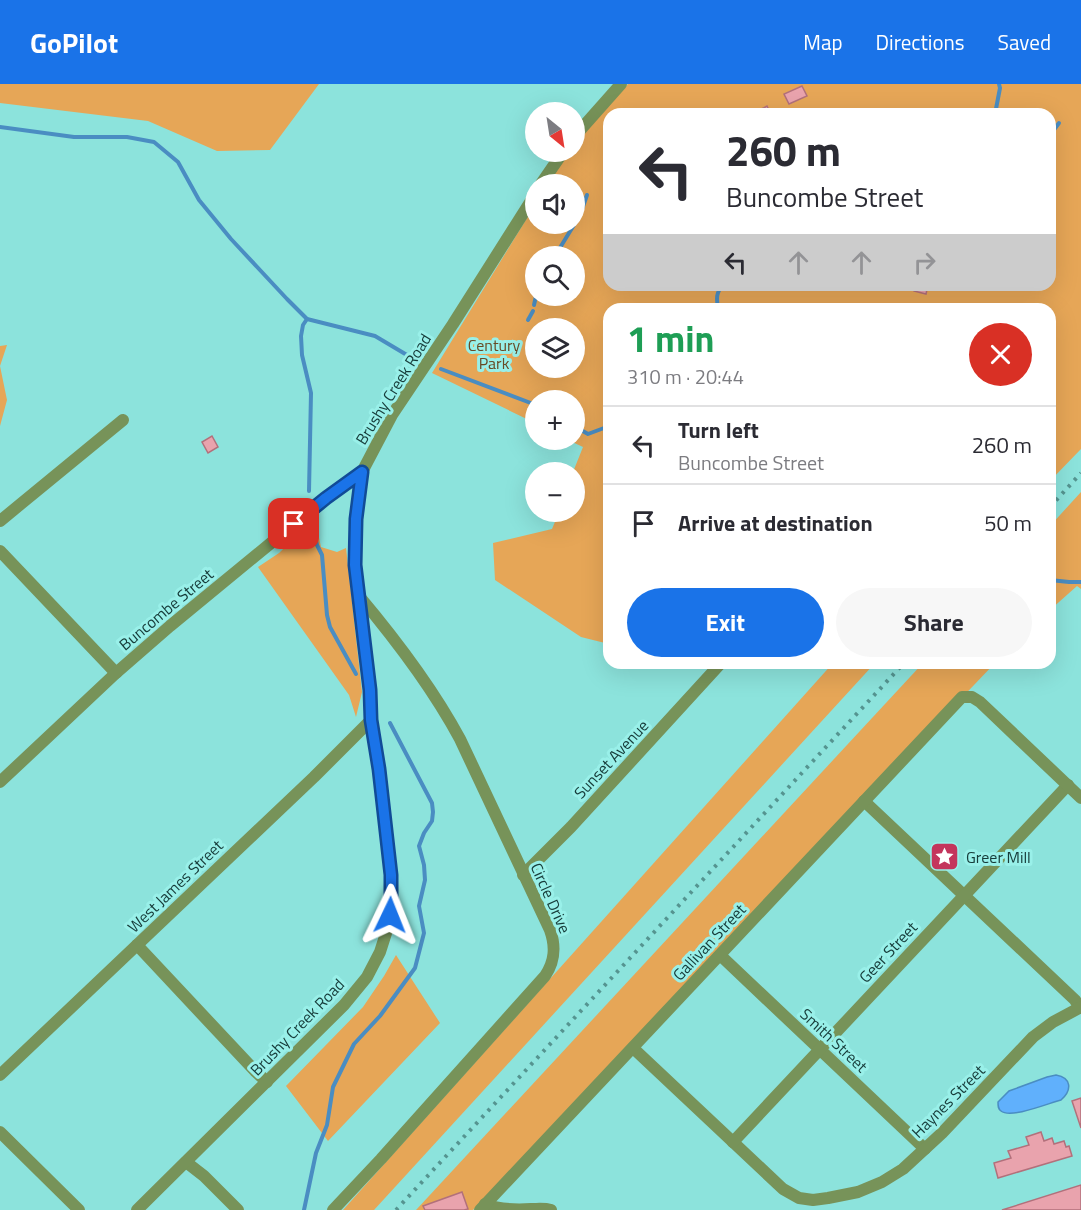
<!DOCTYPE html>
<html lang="en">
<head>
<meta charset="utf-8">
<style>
	body { margin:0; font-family:"Titillium Web",sans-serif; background:#f7f7f7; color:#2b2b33; height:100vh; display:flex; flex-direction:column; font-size:22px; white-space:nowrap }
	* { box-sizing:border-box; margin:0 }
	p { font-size:20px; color:#7c7c81 }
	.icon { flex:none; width:33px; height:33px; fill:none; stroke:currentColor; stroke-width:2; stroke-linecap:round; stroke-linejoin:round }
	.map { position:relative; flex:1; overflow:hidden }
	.drawer { position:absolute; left:603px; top:219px; width:453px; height:366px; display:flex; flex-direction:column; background:#fff; border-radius:18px; box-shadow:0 6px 24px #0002 }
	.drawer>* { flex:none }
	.hud { position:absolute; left:603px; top:24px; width:453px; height:183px; border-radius:18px; box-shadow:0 6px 24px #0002; background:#fff; color:#2b2b33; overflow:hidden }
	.needle { width:39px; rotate:150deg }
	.fabs { position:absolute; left:525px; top:18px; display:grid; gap:12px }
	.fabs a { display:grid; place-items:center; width:60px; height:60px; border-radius:50%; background:#fff; box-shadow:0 6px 24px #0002; font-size:30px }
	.pin { position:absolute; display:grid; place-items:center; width:51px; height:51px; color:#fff; margin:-26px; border-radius:12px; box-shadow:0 3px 9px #0006 }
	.me { position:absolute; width:66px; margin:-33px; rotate:2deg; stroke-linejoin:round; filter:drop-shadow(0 0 4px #0008) }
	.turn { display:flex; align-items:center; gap:21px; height:126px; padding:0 24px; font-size:27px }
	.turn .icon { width:78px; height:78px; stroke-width:2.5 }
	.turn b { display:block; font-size:42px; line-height:51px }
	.lanes { display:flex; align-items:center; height:57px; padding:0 24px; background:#0003; justify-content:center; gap:30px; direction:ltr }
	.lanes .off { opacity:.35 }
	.round { display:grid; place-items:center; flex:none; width:63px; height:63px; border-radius:32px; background:#f7f7f7 }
	.summary { display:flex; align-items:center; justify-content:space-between; height:102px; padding:0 24px }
	h1 { font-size:36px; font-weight:700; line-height:45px; color:#1e9e55 }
	.action { display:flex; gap:12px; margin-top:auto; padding:12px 24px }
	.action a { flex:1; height:69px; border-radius:36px; background:#1a73e8; color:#fff; font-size:24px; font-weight:700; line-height:69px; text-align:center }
	.action a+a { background:#f7f7f7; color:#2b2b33 }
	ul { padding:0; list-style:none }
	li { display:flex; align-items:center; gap:18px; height:78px; padding:0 24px; border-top:2px solid #e1e1e2 }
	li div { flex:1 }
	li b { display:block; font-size:22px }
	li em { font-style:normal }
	header { display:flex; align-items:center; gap:36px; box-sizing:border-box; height:84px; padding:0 30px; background:#1a73e8; color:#fff }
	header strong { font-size:28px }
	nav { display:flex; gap:33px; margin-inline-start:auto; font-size:21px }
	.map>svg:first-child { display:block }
	.green { fill:#e6a657; fill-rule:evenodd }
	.water { fill:#60b0fc; stroke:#4a8dc2; stroke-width:1.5 }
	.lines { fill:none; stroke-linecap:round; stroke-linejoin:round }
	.stream { stroke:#4a8dc2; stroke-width:4 }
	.building { fill:#e9a3ad; stroke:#b2707b; stroke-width:1.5 }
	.minor { stroke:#779359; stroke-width:12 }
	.tertiary { stroke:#779359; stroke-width:12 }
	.rail { stroke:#559490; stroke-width:4; stroke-dasharray:3 6; stroke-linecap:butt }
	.route-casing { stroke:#114b97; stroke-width:15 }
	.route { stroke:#1a73e8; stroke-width:10 }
	.labels { text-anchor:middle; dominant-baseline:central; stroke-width:6; stroke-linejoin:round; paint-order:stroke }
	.park-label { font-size:16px; fill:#684a25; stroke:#99f0e9 }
	.street-label { font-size:16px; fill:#163b39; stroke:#99f0e9 }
	.poi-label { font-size:16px; fill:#163b39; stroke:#99f0e9; text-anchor:start }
</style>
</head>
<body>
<header>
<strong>GoPilot</strong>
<nav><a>Map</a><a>Directions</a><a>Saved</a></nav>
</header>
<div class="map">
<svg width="1081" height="1126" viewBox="0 0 1081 1126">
	<rect width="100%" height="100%" fill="#8ce3dc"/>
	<!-- green -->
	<g class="green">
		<polygon points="0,0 319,0 270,66 217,67 148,37 0,19"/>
		<path d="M628,0H1081V365L1050,397V225H609V560L581,553L495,496L493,459L552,445L559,428H574V388H573L583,363L568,356H574V316H536L535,339L432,289L535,121L536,140H574V100H548L568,68H574L575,57ZM609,30H1050V201H609ZM536,172H574V212H536ZM536,244H574V284H536Z"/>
		<polygon points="7,261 0,282 7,316 0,342 0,262"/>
		<polygon points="1081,408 1081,505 1077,502 1050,526 1050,442"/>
		<polygon points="315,435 321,463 337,468 346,464 362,608 356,633 349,611 258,483 279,469"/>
		<polygon points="833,579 875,579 374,1126 343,1126"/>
		<polygon points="923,579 995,579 473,1126 416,1126"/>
		<polygon points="396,871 440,939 328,1057 286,1002 363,923 384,892"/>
	</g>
	<!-- water -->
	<path class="water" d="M1056,991C1072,994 1072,1006 1061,1016C1049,1019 1011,1035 1001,1027C998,1025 998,1022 998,1018L1009,1007L1047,993Z"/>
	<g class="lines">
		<!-- stream -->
		<g class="stream">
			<polyline points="995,30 1000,4 999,0"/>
			<polyline points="0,43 74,53 127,53 154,58 178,78 199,116 231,155 287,215 307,235 375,252 412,274"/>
			<polyline points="1050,51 1059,39"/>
			<polyline points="558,167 580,131 587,111"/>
			<polyline points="554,172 555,172"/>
			<polyline points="534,221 536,212"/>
			<path d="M718,225C717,217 715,208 723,202"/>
			<polyline points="307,235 303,241 301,252 302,271 311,309 309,407"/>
			<polyline points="528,236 533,227"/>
			<polyline points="441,285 536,321"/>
			<polyline points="574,342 588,350 604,344 609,345"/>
			<polyline points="313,443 317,461 322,471 327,531 330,543 356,590"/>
			<polyline points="1050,496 1069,498 1081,498"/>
			<polyline points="304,1126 316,1069 327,1041 333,1003 354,960 380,932 415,884 424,849 419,822 425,796 424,781 419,762 424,749 432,737 433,728 432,719 390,639"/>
		</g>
	</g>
	<!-- building -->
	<g class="building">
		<polygon points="802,2 807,12 789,20 784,10"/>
		<polygon points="767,22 771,30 753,30 758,27"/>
		<polygon points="915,201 928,201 926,210 914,207"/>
		<polygon points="212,352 218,363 208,369 202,358"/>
		<polygon points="1081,1014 1081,1044 1072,1017"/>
		<polygon points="1041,1048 1044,1057 1052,1054 1054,1060 1064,1057 1066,1063 1069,1062 1072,1072 998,1094 994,1079 1011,1074 1008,1067 1029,1061 1026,1053"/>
		<polygon points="1081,1101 1081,1126 1002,1126"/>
		<polygon points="462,1108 468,1125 464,1126 425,1126 423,1122"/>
	</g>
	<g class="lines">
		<!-- minor -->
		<g class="minor">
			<polyline points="0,437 123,336"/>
			<polyline points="0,467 116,589"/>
			<polyline points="0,698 116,589 170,542 294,440 326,414 362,388"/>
			<polyline points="864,717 1075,916 1080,924"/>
			<polyline points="523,791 571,743 721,579"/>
			<polyline points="137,861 255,987 267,998"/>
			<polyline points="720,871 925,1065"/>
			<polyline points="633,964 783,1105 799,1114 813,1116 828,1114 858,1108 882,1098 903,1085 942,1049 1033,953 1053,938 1081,923"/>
			<polyline points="0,991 314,693 371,636"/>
			<polyline points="0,1048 79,1126"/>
			<polyline points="733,1058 1068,701"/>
			<polyline points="186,1078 204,1092 238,1126"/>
			<path d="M485,1120C500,1126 515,1126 531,1125C538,1125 544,1124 551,1126"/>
			<path d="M333,1126L381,1075L545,892C555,877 556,863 550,846L460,655C432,603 396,556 359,512"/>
			<polyline points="480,1126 962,613 972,613 980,618 1081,714"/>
		</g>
		<!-- tertiary -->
		<g class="tertiary">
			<polyline points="574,53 621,0"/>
			<polyline points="541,100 563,68"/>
			<polyline points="137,1126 344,921 367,893 380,868 388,843 391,819 391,791 379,685 371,636 370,606 355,481 356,435 362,388 392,331 453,240 536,109"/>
		</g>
		<!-- rail -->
		<g class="rail">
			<polyline points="1050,423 1081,389"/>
			<polyline points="396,1126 904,579"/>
		</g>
	</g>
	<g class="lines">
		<defs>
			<polyline id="route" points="294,440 326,414 362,388 356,435 355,481 370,606 371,636 379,685 391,791 391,819 390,831"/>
		</defs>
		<!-- route casing -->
		<use href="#route" class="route-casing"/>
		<!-- route -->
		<use href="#route" class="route"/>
	</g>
	<!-- icons -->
	<defs>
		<symbol id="sight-square" viewBox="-11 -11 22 22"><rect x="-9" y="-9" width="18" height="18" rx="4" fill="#c4355c" stroke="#99f0e9"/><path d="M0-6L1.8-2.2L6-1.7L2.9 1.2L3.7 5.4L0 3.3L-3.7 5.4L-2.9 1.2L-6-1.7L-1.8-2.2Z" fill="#fff"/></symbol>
	</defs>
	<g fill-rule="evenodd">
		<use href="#sight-square" x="928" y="756" width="33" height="33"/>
	</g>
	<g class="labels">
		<!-- park labels -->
		<g class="park-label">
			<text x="494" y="261">Century<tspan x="494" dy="18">Park</tspan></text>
		</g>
		<!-- street labels -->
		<g class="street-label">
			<text transform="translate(393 305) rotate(-58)">Brushy Creek Road</text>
			<text transform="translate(166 525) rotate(-40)">Buncombe Street</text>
			<text transform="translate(611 675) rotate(-47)">Sunset Avenue</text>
			<text transform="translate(175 802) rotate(-44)">West James Street</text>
			<text transform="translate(551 814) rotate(66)">Circle Drive</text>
			<text transform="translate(709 858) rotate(-47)">Gallivan Street</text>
			<text transform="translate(888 868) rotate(-47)">Geer Street</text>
			<text transform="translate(297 943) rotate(-46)">Brushy Creek Road</text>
			<text transform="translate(834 956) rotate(43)">Smith Street</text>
			<text transform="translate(948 1017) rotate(-45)">Haynes Street</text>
		</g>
		<!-- poi labels -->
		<g class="poi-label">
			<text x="966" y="773">Greer Mill</text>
		</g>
	</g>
</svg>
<div class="fabs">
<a><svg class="needle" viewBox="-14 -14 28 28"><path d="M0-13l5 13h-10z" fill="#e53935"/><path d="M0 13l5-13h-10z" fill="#7c7c81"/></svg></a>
<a><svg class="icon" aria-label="sound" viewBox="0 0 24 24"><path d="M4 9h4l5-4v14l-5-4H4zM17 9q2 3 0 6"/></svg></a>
<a><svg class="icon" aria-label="search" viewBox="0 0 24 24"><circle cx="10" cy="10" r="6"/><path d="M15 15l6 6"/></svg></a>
<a><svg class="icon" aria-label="layers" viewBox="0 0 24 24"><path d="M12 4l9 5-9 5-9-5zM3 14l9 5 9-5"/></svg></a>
<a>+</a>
<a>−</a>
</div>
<div class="pin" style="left:294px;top:440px;background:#d93025"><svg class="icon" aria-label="arrive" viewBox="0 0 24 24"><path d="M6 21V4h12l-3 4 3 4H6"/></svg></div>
<svg class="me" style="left:390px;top:831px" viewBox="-20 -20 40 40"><path d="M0-17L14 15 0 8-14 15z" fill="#1a73e8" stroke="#fff" stroke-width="4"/></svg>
<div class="hud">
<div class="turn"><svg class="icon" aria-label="left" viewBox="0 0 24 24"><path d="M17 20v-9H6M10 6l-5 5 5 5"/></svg><div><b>260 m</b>Buncombe Street</div></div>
<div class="lanes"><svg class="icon" aria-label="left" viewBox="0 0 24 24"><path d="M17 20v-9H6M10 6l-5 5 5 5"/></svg><svg class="icon off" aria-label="ahead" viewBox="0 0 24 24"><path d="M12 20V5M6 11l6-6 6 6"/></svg><svg class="icon off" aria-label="ahead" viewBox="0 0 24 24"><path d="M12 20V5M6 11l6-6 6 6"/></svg><svg class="icon off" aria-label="right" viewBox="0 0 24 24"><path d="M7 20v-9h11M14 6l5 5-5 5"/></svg></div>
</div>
<section class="drawer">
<div class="summary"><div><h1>1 min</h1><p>310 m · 20:44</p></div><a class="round" style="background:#d93025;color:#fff"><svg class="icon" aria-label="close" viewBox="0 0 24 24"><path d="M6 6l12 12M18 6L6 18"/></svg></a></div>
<ul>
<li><svg class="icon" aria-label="left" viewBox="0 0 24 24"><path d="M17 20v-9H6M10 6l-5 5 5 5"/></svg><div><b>Turn left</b><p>Buncombe Street</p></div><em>260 m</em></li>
<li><svg class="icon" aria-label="arrive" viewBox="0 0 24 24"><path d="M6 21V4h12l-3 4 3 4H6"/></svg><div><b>Arrive at destination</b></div><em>50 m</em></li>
</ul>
<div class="action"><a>Exit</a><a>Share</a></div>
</section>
</div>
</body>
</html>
